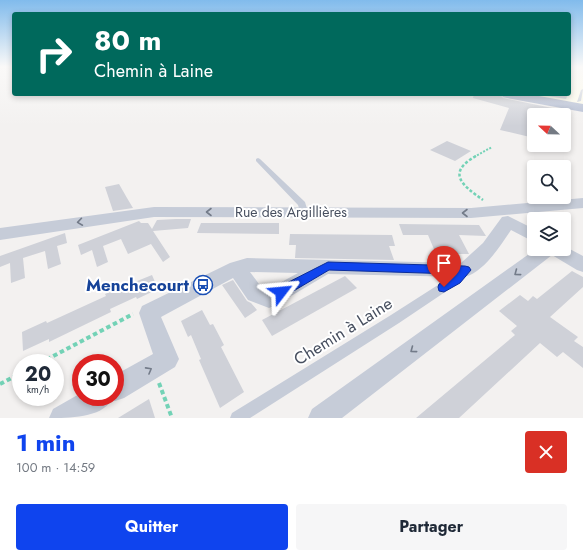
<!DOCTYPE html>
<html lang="fr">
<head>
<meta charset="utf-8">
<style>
	body { margin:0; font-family:Jost,sans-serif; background:#f6f6f7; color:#1f2937; height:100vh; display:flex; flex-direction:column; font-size:15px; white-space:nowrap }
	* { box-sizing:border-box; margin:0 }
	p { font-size:13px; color:#747a83 }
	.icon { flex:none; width:22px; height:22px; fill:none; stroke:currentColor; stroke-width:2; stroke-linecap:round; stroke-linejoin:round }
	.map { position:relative; height:418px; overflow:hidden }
	.sheet { display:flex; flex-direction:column; background:#fff; flex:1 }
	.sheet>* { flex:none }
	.top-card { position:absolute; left:12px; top:12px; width:559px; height:84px; border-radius:4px; box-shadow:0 2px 6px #0003; background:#00695c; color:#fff; overflow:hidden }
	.needle { width:26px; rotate:292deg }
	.fabs { position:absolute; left:527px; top:108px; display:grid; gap:8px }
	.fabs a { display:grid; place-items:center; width:44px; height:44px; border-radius:4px; background:#fff; box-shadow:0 2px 6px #0003; font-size:20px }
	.speed { position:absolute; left:12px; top:354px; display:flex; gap:8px; font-size:20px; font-weight:700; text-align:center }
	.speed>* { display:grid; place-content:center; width:52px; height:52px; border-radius:50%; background:#fff; box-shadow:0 2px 6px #0003; line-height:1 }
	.speed small { font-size:10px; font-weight:400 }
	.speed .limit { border:6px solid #d22; background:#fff; color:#111 }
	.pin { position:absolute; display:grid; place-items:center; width:34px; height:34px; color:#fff; margin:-41px -17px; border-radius:50% 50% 50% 0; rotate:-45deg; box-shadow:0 0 4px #0007 }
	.pin .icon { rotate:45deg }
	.me { position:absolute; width:44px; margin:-22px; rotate:61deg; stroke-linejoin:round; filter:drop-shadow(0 0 3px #0008) }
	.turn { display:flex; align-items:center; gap:14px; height:84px; padding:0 16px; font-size:18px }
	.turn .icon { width:52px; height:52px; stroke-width:2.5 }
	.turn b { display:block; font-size:28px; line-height:34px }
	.round { display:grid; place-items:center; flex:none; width:42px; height:42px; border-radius:4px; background:#f6f6f7 }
	.summary { display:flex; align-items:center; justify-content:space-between; height:68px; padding:0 16px }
	h1 { font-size:24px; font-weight:700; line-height:30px; color:#0f44ee }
	.button { display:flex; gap:8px; margin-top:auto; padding:8px 16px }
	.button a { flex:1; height:46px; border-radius:4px; background:#0f44ee; color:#fff; font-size:16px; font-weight:700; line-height:46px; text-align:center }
	.button a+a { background:#f6f6f7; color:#1f2937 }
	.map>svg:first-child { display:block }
	.commercial { fill:#fdfbea }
	.building { fill:#cfd1d8 }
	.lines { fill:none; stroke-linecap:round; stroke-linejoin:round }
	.path-far2 { stroke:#73d2b6; stroke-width:2; stroke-dasharray:2 1.5; stroke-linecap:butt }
	.path-far1 { stroke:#73d2b6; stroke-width:2.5; stroke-dasharray:3 2; stroke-linecap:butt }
	.path { stroke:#73d2b6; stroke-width:4; stroke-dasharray:4.5 3; stroke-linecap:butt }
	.lane { fill:#c6ccd8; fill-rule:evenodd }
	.street { fill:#c6ccd8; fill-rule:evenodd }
	.primary { fill:#afb9d0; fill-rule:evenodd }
	.oneway { stroke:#737b89 }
	.route { fill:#0f44ee; stroke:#0a2c9b }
	.labels { text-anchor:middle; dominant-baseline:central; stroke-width:4; stroke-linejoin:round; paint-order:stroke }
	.street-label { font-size:14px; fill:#474f5f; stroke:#fff }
	.near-transit-label { font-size:17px; font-weight:bold; fill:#164399; stroke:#fff; text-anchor:end }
	.near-street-label { font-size:17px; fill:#474f5f; stroke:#fff }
</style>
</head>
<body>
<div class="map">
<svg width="583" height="418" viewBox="0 0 583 418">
	<rect width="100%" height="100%" fill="#f3f1f0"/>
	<!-- commercial -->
	<polygon class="commercial" points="569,67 583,67 583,105 524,94 569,94"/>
	<!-- building -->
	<g class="building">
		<polygon points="474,94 500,94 503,98 562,110 559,115 534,115 530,137 500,130 509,108 473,98"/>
		<polygon points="536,94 568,94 566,99"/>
		<polygon points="447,141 471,151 455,161 430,150"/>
		<polygon points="119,184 127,198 133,208 113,211 105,187"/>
		<polygon points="176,219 191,219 188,228 153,231 170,257 163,262 151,244 128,254 121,239 103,246 108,262 97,267 92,250 81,255 78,245 139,221 141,223 148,223 152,229 157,220"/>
		<polygon points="201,223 279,223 279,234 197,233"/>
		<polygon points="399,224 479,225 486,236 459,235 469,254 436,254 428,235 403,235"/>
		<polygon points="65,233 67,243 57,246 61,264 48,269 45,251 23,258 25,278 11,283 10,263 0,267 0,256"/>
		<polygon points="290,234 392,235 395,246 389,246 394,260 295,258 296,245 289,245"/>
		<polygon points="572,271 583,277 583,287 550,317 578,337 574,341 583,347 583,368 563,352 557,357 540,343 459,418 416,418 515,335 511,331 517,326 499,311 520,295 528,301 533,296 537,299"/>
		<polygon points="152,275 158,289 137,299 136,297 110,309 111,312 49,342 49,339 23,351 22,332 46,321 47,323 106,296 105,294"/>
		<polygon points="345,276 357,288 272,336 262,320"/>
		<polygon points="233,280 247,301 251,303 257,310 245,318 222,285"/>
		<polygon points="202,310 210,325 213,324 224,345 221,347 244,392 220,408 199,360 201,359 191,335 188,337 181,321"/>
		<polygon points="149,399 155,418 118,418"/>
	</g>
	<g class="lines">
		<!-- path-far2 -->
		<polyline class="path-far2" points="474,157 492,147"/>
		<!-- path-far1 -->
		<path class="path-far1" d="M476,156C446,173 462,185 483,200"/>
		<!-- path -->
		<g class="path">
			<polyline points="40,363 133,314"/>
			<polyline points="159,383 172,418"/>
			<polyline points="0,384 21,373"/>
		</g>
		<!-- lane -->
		<g class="lane">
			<polygon points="583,89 581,101 577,102 581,90"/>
			<polygon points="258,158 260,159 305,202 308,212 307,214 301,214 298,205 256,161 256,159"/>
			<polygon points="465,266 468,267 470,270 460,282 399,323 250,418 230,418 232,413 391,315 452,276 462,267"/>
		</g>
		<!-- street -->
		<g class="street">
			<polygon points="583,198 583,208 471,218 154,217 0,240 0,228 154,207 471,208"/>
			<path d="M508,216L534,229V242L511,230C500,246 485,271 465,277L328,274L276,305L269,308L248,300L233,278L161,317L179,359L175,367L124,398L115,401L111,400C102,418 68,418 49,418L53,409L81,393V397H115V375L153,354L139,313L142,306L230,263L247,258L461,263L483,243L502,217ZM250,272L298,273L267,290L262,288Z"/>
			<polygon points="564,246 583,256 583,272 577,270 552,255 342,418 308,418 312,409 536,249 564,249"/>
		</g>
		<!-- primary -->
		<polygon class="primary" points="501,94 528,94 583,104 583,112 507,98 503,97"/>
	</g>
	<!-- one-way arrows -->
	<defs><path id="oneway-chevron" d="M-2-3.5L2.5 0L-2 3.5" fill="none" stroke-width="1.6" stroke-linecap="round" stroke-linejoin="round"/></defs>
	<g class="oneway">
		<use href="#oneway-chevron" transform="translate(209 212) rotate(-180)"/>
		<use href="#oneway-chevron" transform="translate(465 213) rotate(180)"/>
		<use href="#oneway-chevron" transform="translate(80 222) rotate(172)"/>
		<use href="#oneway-chevron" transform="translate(517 273) rotate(143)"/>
		<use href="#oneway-chevron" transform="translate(413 350) rotate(143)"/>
		<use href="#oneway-chevron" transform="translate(149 370) rotate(-29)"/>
	</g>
	<!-- sky -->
	<linearGradient id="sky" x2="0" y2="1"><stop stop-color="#81bbec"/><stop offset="0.53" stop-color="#faf9f8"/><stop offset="1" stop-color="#faf9f8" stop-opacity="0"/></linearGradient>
	<rect width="583" height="126" fill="url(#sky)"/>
	<!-- route -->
	<polygon class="route" points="328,262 465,266 469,267 471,270 460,283 444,292 439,291 438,287 439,284 454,274 329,270 285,296 281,297 277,296 275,292 277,288"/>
	<!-- icons -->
	<defs>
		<symbol id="bus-ring" viewBox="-11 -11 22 22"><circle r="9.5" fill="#fff" stroke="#1a4fb4" stroke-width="1.5"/><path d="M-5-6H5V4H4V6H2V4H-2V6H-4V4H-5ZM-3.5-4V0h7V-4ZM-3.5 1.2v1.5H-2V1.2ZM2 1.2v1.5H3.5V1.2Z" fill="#1a4fb4"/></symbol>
	</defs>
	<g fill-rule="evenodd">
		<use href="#bus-ring" x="192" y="274" width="22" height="22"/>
	</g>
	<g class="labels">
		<!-- street labels -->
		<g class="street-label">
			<text x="291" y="212">Rue des Argillières</text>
		</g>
		<!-- near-transit labels -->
		<g class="near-transit-label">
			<text x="189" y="285">Menchecourt</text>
		</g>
		<!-- near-street labels -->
		<g class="near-street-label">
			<text transform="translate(343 331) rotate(-32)">Chemin à Laine</text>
		</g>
	</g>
</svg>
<div class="fabs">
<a><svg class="needle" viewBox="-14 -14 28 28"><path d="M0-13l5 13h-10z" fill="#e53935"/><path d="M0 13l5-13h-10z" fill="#747a83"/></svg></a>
<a><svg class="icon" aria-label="search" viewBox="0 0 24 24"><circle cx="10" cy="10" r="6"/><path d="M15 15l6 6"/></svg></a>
<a><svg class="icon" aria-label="layers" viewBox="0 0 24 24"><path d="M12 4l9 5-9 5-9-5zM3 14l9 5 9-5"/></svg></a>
</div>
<div class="speed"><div>20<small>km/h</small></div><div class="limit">30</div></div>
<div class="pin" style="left:444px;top:287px;background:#d93025"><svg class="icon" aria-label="arrive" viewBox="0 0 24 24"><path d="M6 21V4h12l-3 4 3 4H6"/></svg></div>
<svg class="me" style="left:281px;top:292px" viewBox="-20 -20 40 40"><path d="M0-17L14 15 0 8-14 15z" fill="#0f44ee" stroke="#fff" stroke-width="4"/></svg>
<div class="top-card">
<div class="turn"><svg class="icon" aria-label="right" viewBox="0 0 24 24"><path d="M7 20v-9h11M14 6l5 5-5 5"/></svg><div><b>80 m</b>Chemin à Laine</div></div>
</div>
</div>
<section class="sheet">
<div class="summary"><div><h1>1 min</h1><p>100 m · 14:59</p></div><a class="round" style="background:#d93025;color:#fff"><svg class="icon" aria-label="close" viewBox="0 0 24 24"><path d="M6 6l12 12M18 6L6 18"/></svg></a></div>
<div class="button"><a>Quitter</a><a>Partager</a></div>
</section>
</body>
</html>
